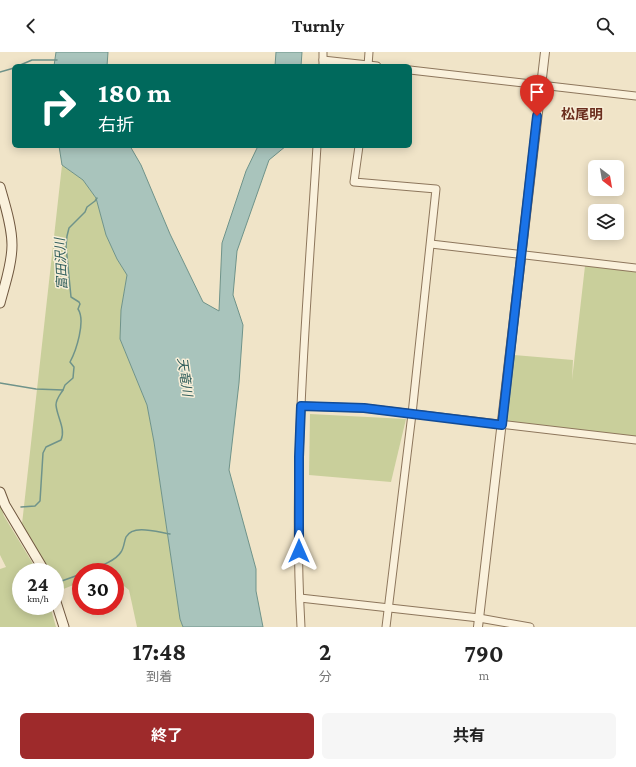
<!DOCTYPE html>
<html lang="ja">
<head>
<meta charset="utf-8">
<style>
	body { margin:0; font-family:"Crimson Pro","Noto Sans JP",serif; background:#f6f6f6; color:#222; height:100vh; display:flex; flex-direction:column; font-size:15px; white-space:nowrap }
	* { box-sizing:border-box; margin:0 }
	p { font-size:13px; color:#767676 }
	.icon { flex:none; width:22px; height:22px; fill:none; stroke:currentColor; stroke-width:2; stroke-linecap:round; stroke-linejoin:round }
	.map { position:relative; height:575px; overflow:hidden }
	.sheet { display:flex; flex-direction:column; background:#fff; flex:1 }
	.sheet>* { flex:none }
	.hud { position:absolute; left:12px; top:12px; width:400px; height:84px; border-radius:6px; box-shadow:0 2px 10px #0003; background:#00695c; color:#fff; overflow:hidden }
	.needle { width:26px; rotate:149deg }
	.controls { position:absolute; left:588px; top:108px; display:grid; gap:8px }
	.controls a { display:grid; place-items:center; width:36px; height:36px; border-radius:6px; background:#fff; box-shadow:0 2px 10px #0003; font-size:20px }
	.speed { position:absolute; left:12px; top:511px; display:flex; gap:8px; font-size:20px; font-weight:700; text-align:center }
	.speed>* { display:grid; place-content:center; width:52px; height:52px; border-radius:50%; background:#fff; box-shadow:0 2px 10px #0003; line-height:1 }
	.speed small { font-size:10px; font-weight:400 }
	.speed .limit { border:6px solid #d22; background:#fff; color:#111 }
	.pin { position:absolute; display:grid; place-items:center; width:34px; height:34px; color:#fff; margin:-41px -17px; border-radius:50% 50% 50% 0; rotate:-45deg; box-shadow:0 0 4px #0007 }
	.pin .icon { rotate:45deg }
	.me { position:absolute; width:44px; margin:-22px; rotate:0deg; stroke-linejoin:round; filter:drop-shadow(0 0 3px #0008) }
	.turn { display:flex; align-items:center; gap:14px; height:84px; padding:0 20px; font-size:18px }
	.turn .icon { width:52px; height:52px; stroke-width:2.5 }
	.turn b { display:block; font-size:28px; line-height:34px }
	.eta { display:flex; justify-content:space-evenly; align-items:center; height:68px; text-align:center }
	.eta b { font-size:24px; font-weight:700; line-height:28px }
	.cta { display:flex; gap:8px; margin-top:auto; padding:8px 20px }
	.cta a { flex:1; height:46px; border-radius:6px; background:#9e2a2b; color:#fff; font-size:16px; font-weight:700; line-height:46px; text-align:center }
	.cta a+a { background:#f6f6f6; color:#222 }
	header { display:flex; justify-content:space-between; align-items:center; height:52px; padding:0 20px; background:#fff; font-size:18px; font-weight:700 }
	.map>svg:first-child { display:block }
	.green { fill:#c9cf9b }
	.water { fill:#a9c4bc; stroke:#6f938a }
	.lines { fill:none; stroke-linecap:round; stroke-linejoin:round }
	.stream { stroke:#6f938a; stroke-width:1.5 }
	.minor-casing { stroke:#8d765c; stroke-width:9 }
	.tertiary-casing { stroke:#8d765c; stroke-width:10 }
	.secondary-casing { stroke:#6f573f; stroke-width:11 }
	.minor { stroke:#faf1dc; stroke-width:7 }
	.tertiary { stroke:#faf1dc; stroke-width:8 }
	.secondary { stroke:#faf1dc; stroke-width:9 }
	.route-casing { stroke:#114b97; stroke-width:10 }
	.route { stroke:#1a73e8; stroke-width:7 }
	.labels { text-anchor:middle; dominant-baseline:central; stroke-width:3; stroke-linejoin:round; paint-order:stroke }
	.water-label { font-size:13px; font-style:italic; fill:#2f5d5a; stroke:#f7eed8 }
	.quarter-label { font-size:14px; font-weight:bold; fill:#6b2e1e; stroke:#f7eed8 }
</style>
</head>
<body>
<header><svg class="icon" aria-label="back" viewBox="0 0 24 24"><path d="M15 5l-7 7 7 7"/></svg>Turnly<svg class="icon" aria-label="search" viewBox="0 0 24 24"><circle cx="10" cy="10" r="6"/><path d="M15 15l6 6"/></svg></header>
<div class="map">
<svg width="636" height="575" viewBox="0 0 636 575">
	<rect width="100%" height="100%" fill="#f0e4c8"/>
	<!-- green -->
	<g class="green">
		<polygon points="62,113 83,128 96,146 106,183 117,207 127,223 121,258 120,287 147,353 154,390 180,567 183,575 137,575 129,538 115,527 115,520 81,520 81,530 61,538 55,529 55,520 50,520 22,472"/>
		<polygon points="585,214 636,219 636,385 508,370 506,367 514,303 573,308 572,328"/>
		<polygon points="310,362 406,367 391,430 309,423"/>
		<polygon points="0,451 4,464 38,520 21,520 21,554 50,554 56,575 0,575 0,517 6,515 0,503"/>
	</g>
	<!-- water -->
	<g class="water">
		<polygon points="56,0 108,0 107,14 54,14"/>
		<polygon points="276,0 302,0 301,14 275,14"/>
		<polygon points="59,94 130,94 141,113 170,182 203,250 219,259 222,191 246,119 258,94 286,94 269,108 237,199 233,243 243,273 239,331 229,418 256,517 256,539 263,575 183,575 180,567 154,390 147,353 120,287 121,258 127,223 117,207 106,183 96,146 83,128 62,113"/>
	</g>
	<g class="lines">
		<!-- stream -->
		<g class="stream">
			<polyline points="18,14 32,8 57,8"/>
			<polyline points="0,20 14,16"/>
			<path d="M0,331L36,337L63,338L65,333L73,326L74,315L70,310C76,299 86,269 78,257L80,252L79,250L71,245L66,194L67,184L69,176L85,160L87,155L95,149L97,146"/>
			<path d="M21,455L35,454L40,449L43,401L46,395L61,388C66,377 57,365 56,353C56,347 60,343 63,338"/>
			<path d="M85,520C95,516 115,510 121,500C124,496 124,490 126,485C133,472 157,480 170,482"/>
			<polyline points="59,530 81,522"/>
		</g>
		<defs>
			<g id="minor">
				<polyline points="323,8 377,14"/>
				<polyline points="323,14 323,0"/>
				<polyline points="368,14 369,0"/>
				<polyline points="410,18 636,44"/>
				<polyline points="359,94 354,130 436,137 412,362 386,575"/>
				<polyline points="431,192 636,216"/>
				<polyline points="301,354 364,356 636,388"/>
				<polyline points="300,546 479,566 530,575"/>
				<path d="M301,575C292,415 307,254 317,94"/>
			</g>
			<polyline id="tertiary" points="478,575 545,0"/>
			<g id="secondary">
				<path d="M0,135C5,153 12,174 12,193C12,212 5,232 0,251"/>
				<polyline points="0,440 5,453 45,520"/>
				<polyline points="55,547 64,575"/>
			</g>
		</defs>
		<!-- minor casing -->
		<use href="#minor" class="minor-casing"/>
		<!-- tertiary casing -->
		<use href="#tertiary" class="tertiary-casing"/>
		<!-- secondary casing -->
		<use href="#secondary" class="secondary-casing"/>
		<!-- minor -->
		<use href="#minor" class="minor"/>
		<!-- tertiary -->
		<use href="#tertiary" class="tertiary"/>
		<!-- secondary -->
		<use href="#secondary" class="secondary"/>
	</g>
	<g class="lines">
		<defs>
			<polyline id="route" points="299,499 299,405 301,354 364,356 502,373 537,64"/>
		</defs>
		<!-- route casing -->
		<use href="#route" class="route-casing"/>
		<!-- route -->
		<use href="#route" class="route"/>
	</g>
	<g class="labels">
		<!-- water labels -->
		<g class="water-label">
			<text transform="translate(61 212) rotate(-93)">富田沢川</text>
			<text transform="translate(185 325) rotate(82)">天竜川</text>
		</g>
		<!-- quarter labels -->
		<g class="quarter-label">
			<text x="582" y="62">松尾明</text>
		</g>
	</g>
</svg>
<div class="controls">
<a><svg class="needle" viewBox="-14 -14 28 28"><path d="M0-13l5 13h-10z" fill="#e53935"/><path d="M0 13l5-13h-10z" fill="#767676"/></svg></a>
<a><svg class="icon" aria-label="layers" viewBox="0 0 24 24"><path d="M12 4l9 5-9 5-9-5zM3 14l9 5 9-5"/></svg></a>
</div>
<div class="speed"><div>24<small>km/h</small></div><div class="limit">30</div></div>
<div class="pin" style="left:537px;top:64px;background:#d93025"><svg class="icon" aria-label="arrive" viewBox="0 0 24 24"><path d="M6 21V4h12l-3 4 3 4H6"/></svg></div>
<svg class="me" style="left:299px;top:499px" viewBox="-20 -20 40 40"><path d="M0-17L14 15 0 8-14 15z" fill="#1a73e8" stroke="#fff" stroke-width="4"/></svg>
<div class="hud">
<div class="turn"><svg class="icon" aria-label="right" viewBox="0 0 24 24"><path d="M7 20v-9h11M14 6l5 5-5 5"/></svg><div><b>180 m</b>右折</div></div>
</div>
</div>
<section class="sheet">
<div class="eta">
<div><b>17:48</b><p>到着</p></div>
<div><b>2</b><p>分</p></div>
<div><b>790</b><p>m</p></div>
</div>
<div class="cta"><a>終了</a><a>共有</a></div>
</section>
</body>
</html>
